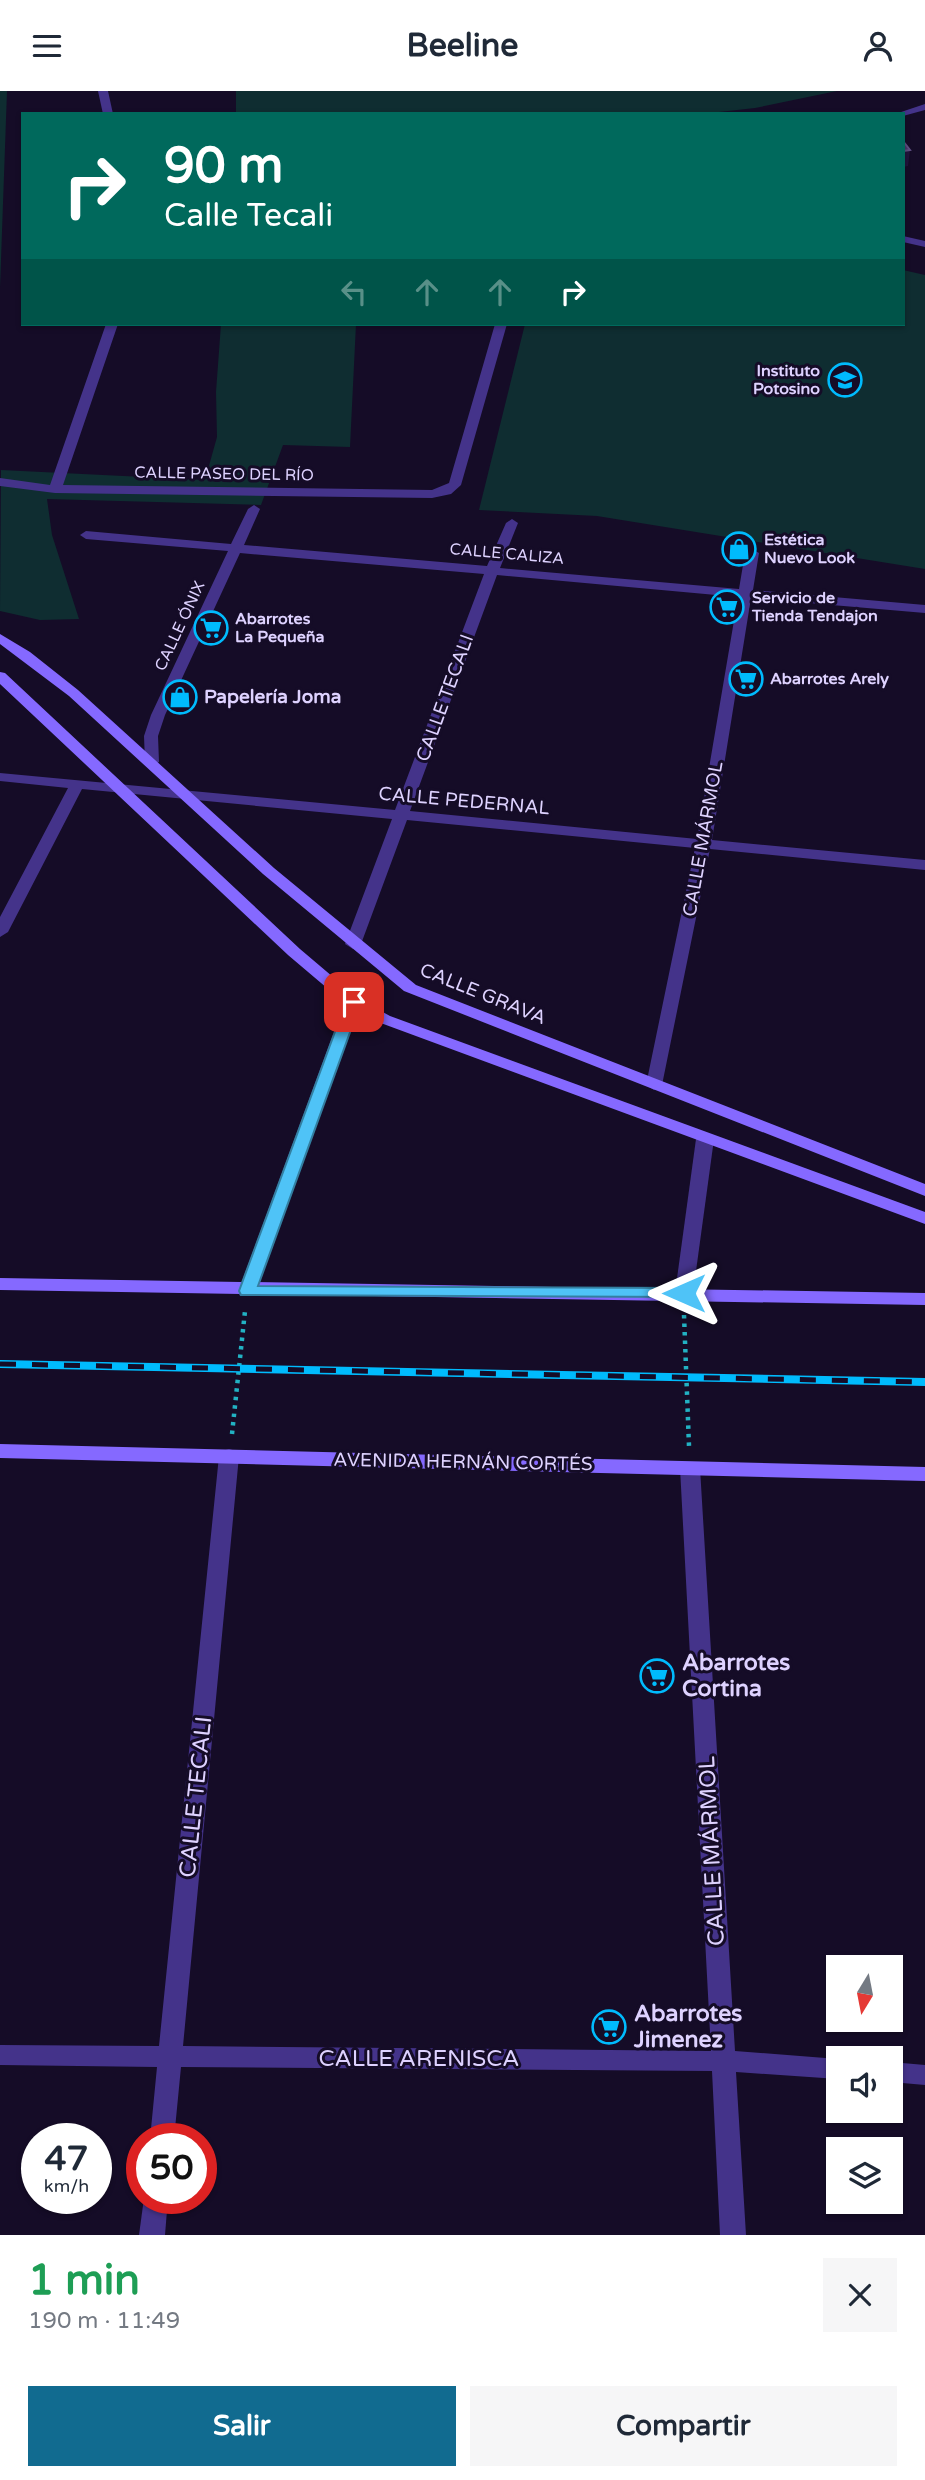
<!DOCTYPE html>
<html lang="es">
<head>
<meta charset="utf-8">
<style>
	body { margin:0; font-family:"Varela Round",sans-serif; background:#f6f6f7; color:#1f2937; height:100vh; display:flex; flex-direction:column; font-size:26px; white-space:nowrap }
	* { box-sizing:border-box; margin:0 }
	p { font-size:23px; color:#747a83 }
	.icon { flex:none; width:38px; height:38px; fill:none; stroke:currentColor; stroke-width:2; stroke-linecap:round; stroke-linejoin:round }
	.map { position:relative; height:2144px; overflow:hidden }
	.drawer { display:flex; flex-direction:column; background:#fff; flex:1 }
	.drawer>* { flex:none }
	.top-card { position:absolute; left:21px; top:21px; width:884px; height:214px; border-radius:0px; box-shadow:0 2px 5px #0004; background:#00695c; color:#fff; overflow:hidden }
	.needle { width:46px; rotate:190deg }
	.fabs { position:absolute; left:826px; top:1864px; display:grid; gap:14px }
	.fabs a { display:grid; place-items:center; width:77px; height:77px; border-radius:0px; background:#fff; box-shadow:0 2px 5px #0004; font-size:35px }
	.speed { position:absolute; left:21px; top:2032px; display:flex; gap:14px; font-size:35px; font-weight:700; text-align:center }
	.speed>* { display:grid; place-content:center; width:91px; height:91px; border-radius:50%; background:#fff; box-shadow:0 2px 5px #0004; line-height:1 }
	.speed small { font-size:18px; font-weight:400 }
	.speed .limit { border:10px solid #d22; background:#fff; color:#111 }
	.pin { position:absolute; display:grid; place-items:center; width:60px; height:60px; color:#fff; margin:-30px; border-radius:14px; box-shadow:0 4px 10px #0006 }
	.me { position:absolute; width:77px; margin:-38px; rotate:270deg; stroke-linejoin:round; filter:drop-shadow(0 0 5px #0008) }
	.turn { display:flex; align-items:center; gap:24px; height:147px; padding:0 28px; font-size:32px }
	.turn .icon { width:91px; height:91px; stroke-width:2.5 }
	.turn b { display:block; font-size:49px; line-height:60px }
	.lanes { display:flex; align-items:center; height:66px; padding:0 28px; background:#0003; justify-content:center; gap:35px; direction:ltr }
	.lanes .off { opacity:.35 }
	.round { display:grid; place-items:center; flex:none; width:74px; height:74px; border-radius:0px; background:#f6f6f7 }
	.summary { display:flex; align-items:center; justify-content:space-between; height:119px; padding:0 28px }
	h1 { font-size:42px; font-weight:700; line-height:52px; color:#1e9e55 }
	.cta { display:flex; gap:14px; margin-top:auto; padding:14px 28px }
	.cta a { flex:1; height:80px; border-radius:0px; background:#116b90; color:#fff; font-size:28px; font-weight:700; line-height:80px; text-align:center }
	.cta a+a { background:#f6f6f7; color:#1f2937 }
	header { display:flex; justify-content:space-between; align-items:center; height:91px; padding:0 28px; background:#fff; font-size:32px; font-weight:700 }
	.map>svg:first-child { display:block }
	.green { fill:#0f2d31 }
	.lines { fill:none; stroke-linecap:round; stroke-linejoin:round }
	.path { stroke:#22b2c3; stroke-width:4.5; stroke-dasharray:3.5 5; stroke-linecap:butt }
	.minor { fill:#44338a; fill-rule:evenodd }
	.secondary { fill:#8569ff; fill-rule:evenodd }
	.rail-casing { stroke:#00bbfd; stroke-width:8 }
	.rail { stroke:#150c27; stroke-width:5; stroke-dasharray:16; stroke-linecap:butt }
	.shaded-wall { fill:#21133b }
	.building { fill:#483768; stroke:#5f4f80; stroke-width:2 }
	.route { fill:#4fc3f7; stroke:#337fa1; stroke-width:2 }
	.labels { text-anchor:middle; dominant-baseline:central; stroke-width:6; stroke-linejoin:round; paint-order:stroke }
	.far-poi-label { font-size:16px; font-weight:bold; fill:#ded2ff; stroke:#150c27; text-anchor:start }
	.far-street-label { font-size:16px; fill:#ded2ff; stroke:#150c27 }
	.poi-label { font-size:19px; font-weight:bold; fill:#ded2ff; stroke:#150c27; text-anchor:start }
	.street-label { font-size:19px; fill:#ded2ff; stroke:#150c27 }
	.near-poi-label { font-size:23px; font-weight:bold; fill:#ded2ff; stroke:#150c27; text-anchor:start }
	.near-street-label { font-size:23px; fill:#ded2ff; stroke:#150c27 }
</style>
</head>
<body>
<header><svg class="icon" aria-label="menu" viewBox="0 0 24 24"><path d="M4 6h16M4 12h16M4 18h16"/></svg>Beeline<svg class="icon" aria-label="person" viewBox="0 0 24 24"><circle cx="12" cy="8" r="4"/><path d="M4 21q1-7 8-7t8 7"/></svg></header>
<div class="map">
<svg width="925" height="2144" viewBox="0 0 925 2144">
	<rect width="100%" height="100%" fill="#150c27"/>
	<!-- green -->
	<g class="green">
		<polygon points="0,0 7,0 0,197"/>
		<polygon points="236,0 837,0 755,17 701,23 236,23"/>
		<polygon points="903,179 925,184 925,478 597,425 479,419 525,233 903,233"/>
		<polygon points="221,233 356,233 350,356 283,354 261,414 47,408 52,444 79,528 40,529 0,520 1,379 205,389 217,346 216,301"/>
	</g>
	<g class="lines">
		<!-- path -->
		<g class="path">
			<polyline points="684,1224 689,1355"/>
			<polyline points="232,1343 245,1220"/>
		</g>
		<!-- minor -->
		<g class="minor">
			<polygon points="98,0 108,0 113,23 103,23"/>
			<polygon points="925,13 925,19 903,25 903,23 895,23"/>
			<polygon points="903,145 925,150 925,156 903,151"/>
			<polygon points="106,233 118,233 63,394 432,399 449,392 495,233 507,233 461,394 451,403 432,407 55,402 0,395 0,387 50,394"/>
			<path d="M254,414L260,418L244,454L487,475L506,432L512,428L518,432L500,477L739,498L745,462L752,458L759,462L753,499L925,514V522L751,507L712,749L925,769V779L710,758L662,994L654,999L646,994L695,757L407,729L361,853L353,858L345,853L392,728L82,698L8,841L0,846V826L68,697L0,690V682L395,719L484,483L240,462L165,624L158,645L159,671L152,675L145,671L144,645L151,624L228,460L86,448L80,444L86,440L231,453L248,418ZM497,484L738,506L697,748L410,720Z"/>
			<polygon points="353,906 361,911 256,1201 254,1205 240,1205 238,1201 345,911"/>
			<polygon points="705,1043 714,1048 693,1202 691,1206 677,1206 675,1202 696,1048"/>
			<polygon points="229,1358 236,1360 239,1365 183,1955 711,1960 680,1377 683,1372 697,1372 700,1377 735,1960 838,1968 838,1988 736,1981 746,2144 720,2144 712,1980 181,1976 174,2048 150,2048 157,1976 0,1974 0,1954 159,1955 219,1365 222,1360"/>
			<polygon points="891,1971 925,1974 925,1994 891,1991"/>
			<polygon points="144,2107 168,2107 165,2144 139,2144"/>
		</g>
		<!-- secondary -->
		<g class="secondary">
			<polygon points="0,543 30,561 78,599 274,777 416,894 925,1093 925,1105 404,900 263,783 69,605 0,553"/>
			<polygon points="0,581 5,582 300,858 359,908 390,925 925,1121 925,1133 378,931 347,914 288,864 0,593"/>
			<polygon points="0,1187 925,1202 925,1214 0,1199"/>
			<polygon points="0,1353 925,1376 925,1390 0,1367"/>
		</g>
		<defs>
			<polyline id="rail" points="0,1273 925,1291"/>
		</defs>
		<!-- rail casing -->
		<use href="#rail" class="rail-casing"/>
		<!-- rail -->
		<use href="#rail" class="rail"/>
	</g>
	<!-- shaded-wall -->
	<polygon class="shaded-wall" points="910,59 908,75 903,76 903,60"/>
	<!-- building -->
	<polygon class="building" points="903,50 910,59 903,60"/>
	<!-- route -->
	<polygon class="route" points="354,906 361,911 258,1195 684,1197 692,1202 689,1206 241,1204 239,1200 346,911"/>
	<!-- icons -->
	<defs>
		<symbol id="university-ring" viewBox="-11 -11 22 22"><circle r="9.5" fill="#150c27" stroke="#00bbfd" stroke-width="1.5"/><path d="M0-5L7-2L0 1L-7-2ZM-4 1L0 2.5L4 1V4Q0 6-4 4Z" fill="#00bbfd"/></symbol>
		<symbol id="shop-ring" viewBox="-11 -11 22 22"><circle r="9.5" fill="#150c27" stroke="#00bbfd" stroke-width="1.5"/><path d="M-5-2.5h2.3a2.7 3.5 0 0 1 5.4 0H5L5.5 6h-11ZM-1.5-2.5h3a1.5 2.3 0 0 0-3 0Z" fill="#00bbfd"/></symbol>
		<symbol id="supermarket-ring" viewBox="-11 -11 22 22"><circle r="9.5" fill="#150c27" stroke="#00bbfd" stroke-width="1.5"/><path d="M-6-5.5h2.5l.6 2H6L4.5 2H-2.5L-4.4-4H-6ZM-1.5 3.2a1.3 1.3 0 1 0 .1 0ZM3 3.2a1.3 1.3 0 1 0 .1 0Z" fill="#00bbfd"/></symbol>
	</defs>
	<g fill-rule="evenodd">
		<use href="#university-ring" x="826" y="270" width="38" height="38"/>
		<use href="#shop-ring" x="720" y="439" width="38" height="38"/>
		<use href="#supermarket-ring" x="708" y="497" width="38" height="38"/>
		<use href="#supermarket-ring" x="192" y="518" width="38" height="38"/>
		<use href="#supermarket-ring" x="727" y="569" width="38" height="38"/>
		<use href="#shop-ring" x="161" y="587" width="38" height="38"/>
		<use href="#supermarket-ring" x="638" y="1566" width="38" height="38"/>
		<use href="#supermarket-ring" x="590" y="1917" width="38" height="38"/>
	</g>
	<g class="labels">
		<!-- far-poi labels -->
		<g class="far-poi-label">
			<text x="820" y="280" text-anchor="end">Instituto<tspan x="820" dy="18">Potosino</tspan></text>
			<text x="764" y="449">Estética<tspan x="764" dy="18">Nuevo Look</tspan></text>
			<text x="752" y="507">Servicio de<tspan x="752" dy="18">Tienda Tendajon</tspan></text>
			<text x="235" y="528">Abarrotes<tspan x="235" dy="18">La Pequeña</tspan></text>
			<text x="770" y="588">Abarrotes Arely</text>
		</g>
		<!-- far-street labels -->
		<g class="far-street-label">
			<text transform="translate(224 383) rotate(1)">CALLE PASEO DEL RÍO</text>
			<text transform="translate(507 463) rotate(5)">CALLE CALIZA</text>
			<text transform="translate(180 535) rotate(-65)">CALLE ÓNIX</text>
		</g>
		<!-- poi labels -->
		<g class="poi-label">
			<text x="204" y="606">Papelería Joma</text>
		</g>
		<!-- street labels -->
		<g class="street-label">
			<text transform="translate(445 607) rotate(-70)">CALLE TECALI</text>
			<text transform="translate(464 710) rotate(5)">CALLE PEDERNAL</text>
			<text transform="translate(703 748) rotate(-80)">CALLE MÁRMOL</text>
			<text transform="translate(483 903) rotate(22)">CALLE GRAVA</text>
			<text transform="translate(463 1371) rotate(1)">AVENIDA HERNÁN CORTÉS</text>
		</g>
		<!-- near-poi labels -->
		<g class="near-poi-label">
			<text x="682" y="1572">Abarrotes<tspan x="682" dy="26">Cortina</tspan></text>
			<text x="634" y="1923">Abarrotes<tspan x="634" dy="26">Jimenez</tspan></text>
		</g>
		<!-- near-street labels -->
		<g class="near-street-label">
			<text transform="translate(196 1706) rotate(-84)">CALLE TECALI</text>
			<text transform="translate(712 1760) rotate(-93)">CALLE MÁRMOL</text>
			<text x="419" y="1968">CALLE ARENISCA</text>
		</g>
	</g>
</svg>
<div class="fabs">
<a><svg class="needle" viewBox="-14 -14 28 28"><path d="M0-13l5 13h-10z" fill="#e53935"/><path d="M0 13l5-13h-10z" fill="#747a83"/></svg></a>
<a><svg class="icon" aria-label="sound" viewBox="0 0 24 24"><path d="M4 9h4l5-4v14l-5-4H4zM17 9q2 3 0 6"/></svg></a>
<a><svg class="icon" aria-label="layers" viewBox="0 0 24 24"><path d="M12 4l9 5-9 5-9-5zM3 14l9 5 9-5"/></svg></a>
</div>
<div class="speed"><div>47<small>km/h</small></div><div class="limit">50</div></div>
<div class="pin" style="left:354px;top:911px;background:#d93025"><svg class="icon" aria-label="arrive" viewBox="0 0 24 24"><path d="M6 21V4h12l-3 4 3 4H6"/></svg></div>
<svg class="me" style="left:684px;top:1202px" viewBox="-20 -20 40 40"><path d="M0-17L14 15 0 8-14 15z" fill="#4fc3f7" stroke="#fff" stroke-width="4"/></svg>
<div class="top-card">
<div class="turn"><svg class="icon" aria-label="right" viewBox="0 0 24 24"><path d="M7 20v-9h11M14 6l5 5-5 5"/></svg><div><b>90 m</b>Calle Tecali</div></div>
<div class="lanes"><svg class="icon off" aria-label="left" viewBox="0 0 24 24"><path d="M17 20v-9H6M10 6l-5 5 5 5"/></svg><svg class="icon off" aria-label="ahead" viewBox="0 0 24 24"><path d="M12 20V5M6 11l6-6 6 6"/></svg><svg class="icon off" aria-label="ahead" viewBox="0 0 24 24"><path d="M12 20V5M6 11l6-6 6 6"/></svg><svg class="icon" aria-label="right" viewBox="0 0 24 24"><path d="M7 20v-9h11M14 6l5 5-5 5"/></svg></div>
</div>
</div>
<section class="drawer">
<div class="summary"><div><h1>1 min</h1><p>190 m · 11:49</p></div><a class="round"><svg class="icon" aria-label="close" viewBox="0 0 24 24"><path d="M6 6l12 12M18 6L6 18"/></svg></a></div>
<div class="cta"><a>Salir</a><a>Compartir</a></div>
</section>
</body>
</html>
